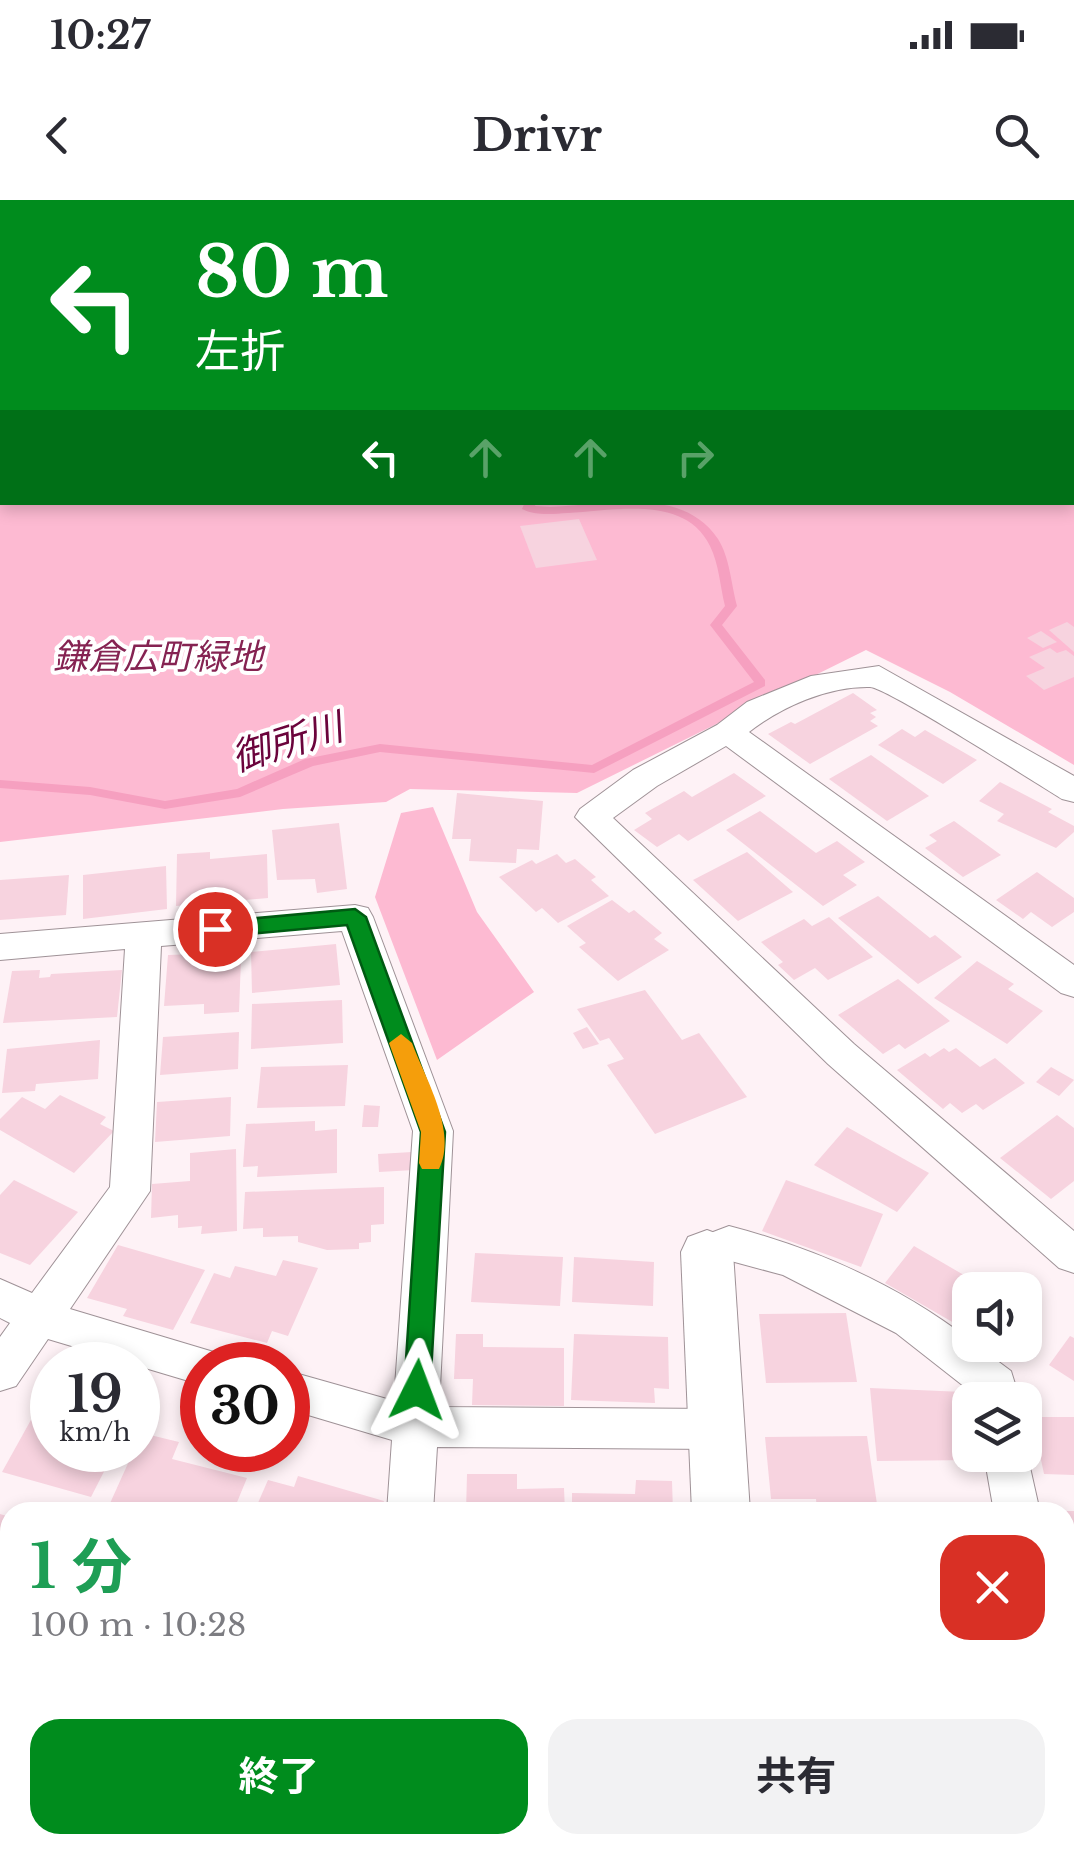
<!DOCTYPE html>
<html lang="ja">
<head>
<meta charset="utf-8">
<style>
	body { margin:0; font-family:"Libre Baskerville","Noto Sans JP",serif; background:#f2f2f3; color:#2b2b33; height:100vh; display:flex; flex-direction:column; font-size:38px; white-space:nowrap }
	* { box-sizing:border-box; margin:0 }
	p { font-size:32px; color:#7c7c81 }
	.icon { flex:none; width:55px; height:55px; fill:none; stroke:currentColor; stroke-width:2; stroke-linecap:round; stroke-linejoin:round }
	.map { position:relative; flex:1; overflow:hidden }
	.side { position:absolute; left:0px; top:1302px; width:1075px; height:352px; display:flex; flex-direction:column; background:#fff; border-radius:30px 30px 0 0; box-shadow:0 5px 15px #0003 }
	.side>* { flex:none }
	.hud { position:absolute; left:0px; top:0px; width:1075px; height:305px; box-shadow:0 5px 15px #0003; background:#008c1d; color:#fff; overflow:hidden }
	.controls { position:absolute; left:952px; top:1072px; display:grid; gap:20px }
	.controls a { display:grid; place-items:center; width:90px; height:90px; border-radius:20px; background:#fff; box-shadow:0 5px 15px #0003; font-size:50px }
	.speed { position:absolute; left:30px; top:1142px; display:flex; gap:20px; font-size:50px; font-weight:700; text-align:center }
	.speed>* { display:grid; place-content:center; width:130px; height:130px; border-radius:50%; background:#fff; box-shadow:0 5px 15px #0003; line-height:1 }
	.speed small { font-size:25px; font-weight:400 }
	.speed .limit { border:15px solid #d22; background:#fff; color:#111 }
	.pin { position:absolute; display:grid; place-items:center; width:85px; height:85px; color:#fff; margin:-42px; border:5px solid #fff; border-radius:50%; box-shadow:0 2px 10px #0007 }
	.me { position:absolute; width:110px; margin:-55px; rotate:3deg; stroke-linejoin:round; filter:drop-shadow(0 0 8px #0008) }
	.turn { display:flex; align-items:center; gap:35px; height:210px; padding:0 30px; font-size:45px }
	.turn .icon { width:130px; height:130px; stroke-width:2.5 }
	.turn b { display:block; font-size:70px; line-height:85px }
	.lanes { display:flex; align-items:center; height:95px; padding:0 30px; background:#0003; justify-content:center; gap:50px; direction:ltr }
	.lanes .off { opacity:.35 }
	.round { display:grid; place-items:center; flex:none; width:105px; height:105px; border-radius:30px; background:#f2f2f3 }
	.overview { display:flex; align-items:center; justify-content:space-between; height:170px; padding:0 30px }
	h1 { font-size:60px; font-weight:700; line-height:75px; color:#1e9e55 }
	.cta { display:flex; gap:20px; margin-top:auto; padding:20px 30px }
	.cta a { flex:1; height:115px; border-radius:30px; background:#008c1d; color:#fff; font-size:40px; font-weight:700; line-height:115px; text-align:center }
	.cta a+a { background:#f2f2f3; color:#2b2b33 }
	.status { display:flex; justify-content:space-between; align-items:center; height:70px; padding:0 50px; background:#fff; direction:ltr }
	.status svg { height:28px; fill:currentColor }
	header { display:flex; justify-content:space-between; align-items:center; height:130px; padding:0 30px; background:#fff; font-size:45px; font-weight:700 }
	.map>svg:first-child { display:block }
	.green { fill:#fdbad2; fill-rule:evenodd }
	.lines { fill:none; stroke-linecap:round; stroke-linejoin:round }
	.stream { fill:#f6a0c0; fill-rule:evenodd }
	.building { fill:#f7d3df }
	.minor-casing { stroke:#9f9297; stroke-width:2 }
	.tertiary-casing { stroke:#9f9297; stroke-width:2 }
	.minor { fill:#fff; fill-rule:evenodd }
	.tertiary { fill:#fff; fill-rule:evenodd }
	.route { fill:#008c1d; stroke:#005b13; stroke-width:2.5 }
	.slow { fill:#f59e0b }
	.labels { text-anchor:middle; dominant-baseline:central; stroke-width:8; stroke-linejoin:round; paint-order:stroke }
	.park-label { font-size:35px; font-style:italic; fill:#852352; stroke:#fff }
	.water-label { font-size:38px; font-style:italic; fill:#6b043c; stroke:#fff }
</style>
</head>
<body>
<div class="status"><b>10:27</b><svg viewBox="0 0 49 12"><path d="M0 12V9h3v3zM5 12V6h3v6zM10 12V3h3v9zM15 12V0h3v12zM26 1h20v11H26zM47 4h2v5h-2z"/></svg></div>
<header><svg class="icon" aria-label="back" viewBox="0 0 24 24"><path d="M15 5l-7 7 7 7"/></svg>Drivr<svg class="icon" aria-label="search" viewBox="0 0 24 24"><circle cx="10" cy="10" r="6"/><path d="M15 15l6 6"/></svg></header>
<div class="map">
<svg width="1074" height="1653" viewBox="0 0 1074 1653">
	<rect width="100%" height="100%" fill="#fef2f6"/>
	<!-- green -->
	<g class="green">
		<path d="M0,0H1074V565L950,492L866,450L577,593L410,589L386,602L283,609L0,642ZM2,2H1072V302H2Z"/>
		<polygon points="433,607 477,712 534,792 437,860 375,697 401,613"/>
	</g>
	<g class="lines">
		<!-- stream -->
		<g class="stream">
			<polygon points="376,0 384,0 385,2 377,2"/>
			<path d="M525,302H536L535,306L550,307C604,305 682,285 718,339C730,358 731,384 737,406L722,425L765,480V486L594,573L380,552L313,566L240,597L165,609L90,595L0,588V580L90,587L165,601L237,589L305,559L380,544L592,565L754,482L710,425L725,406C720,386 719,364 710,346C685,294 613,311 568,313C553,314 535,316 522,309Z"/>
		</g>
	</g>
	<!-- building -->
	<g class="building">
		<polygon points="579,319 597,360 536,368 520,326"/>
		<polygon points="1067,422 1074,427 1074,452 1049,430"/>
		<polygon points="1041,431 1057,442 1043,448 1027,438"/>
		<polygon points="1050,448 1057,453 1066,450 1074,456 1074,477 1044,490 1026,476 1045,468 1029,457"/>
		<polygon points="853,493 877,510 870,513 876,517 870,521 878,526 810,564 768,534 791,522 795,524"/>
		<polygon points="902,529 915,537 925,530 977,560 943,584 878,545"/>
		<polygon points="871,555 929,596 887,621 829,579"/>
		<polygon points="734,573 766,596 688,641 679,634 657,647 634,630 652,619 645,613 684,591 692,597"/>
		<polygon points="1000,582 1052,609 1048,612 1074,626 1074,632 1056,648 997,621 1004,614 979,601"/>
		<polygon points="457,593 543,601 539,650 517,649 516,663 469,661 471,639 452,639"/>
		<polygon points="760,611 816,653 837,641 865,662 843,675 857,685 823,706 726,630"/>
		<polygon points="954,621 1001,655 963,677 925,648 937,641 929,635"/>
		<polygon points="339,623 347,689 317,693 315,679 277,680 272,630"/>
		<polygon points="210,652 210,659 267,654 268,698 176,706 177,654"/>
		<polygon points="747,652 793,692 738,721 693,680"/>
		<polygon points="557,654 566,663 575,659 596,677 591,680 609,696 558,723 542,708 536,712 499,677 532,660 536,664"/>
		<polygon points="166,666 167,709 83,719 83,675"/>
		<polygon points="1037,672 1074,698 1074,712 1052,727 1031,712 1023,719 996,700"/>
		<polygon points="69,675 66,715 0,720 0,680"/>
		<polygon points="878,696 930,738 935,735 962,757 918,784 838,718"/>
		<polygon points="612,700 629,713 634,710 662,733 654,739 669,750 618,781 579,747 586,743 567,726"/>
		<polygon points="829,717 873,757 828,780 815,768 794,780 778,765 783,762 761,742 804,719 812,726"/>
		<polygon points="336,744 340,785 252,793 251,752"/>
		<polygon points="197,754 197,761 241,759 239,812 204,814 204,804 164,806 168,755"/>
		<polygon points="977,761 1014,784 1008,789 1043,811 1007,844 934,798"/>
		<polygon points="40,770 39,778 50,777 51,774 122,770 117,817 3,823 12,771"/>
		<polygon points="898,779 950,821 905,849 899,844 883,854 838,815"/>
		<polygon points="645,790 682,840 699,833 747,897 655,934 607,865 624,859 609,838 600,841 577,809"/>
		<polygon points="342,800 343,843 251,849 252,804"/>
		<polygon points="587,827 599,844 583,849 573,833"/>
		<polygon points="239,832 238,869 160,875 163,837"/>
		<polygon points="100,840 98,879 36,884 35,891 2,893 7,849"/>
		<polygon points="944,848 949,852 956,848 980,867 995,858 1025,883 983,910 976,904 962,913 950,903 943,909 897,870 925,853 930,857"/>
		<polygon points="348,865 345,906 257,908 261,867"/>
		<polygon points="1051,867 1074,880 1059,896 1036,882"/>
		<polygon points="60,895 106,917 100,924 114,931 74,973 0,930 0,919 22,897 45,909"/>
		<polygon points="231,897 230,936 155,942 157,902"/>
		<polygon points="364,905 380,906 378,927 362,927"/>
		<polygon points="1057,915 1074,928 1074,981 1051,999 1000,958"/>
		<polygon points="315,921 315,931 337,929 337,973 257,977 258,966 243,967 246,924"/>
		<polygon points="847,927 929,973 897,1012 814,965"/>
		<polygon points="236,949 237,1031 201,1034 202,1026 178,1028 178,1015 151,1018 152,984 190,981 190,953"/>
		<polygon points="412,952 414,970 379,972 378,954"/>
		<polygon points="14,980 78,1012 30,1065 0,1053 0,995"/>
		<polygon points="786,980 883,1014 861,1067 762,1031"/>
		<polygon points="384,987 384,1024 371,1025 371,1042 359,1043 359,1049 327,1050 298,1042 298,1036 263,1037 263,1028 243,1029 245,992"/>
		<polygon points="118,1045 205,1070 173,1130 123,1116 127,1109 87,1098"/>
		<polygon points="914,1046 981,1085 977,1090 970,1090 970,1115 961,1127 885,1083"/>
		<polygon points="475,1053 563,1057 560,1106 471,1102"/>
		<polygon points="574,1057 654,1062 653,1106 572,1102"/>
		<polygon points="283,1060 318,1068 288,1136 272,1131 267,1143 190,1123 214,1073 230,1078 235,1066 276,1076"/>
		<polygon points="846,1113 857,1182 766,1183 759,1114"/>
		<polygon points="456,1134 483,1134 483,1147 564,1148 564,1206 472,1205 473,1179 454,1179"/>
		<polygon points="574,1134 668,1137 669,1189 654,1188 655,1203 571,1200"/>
		<polygon points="1070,1136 1074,1138 1074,1181 1049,1165"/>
		<polygon points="870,1188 964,1192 973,1260 877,1261"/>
		<polygon points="48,1207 52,1208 52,1250 115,1250 91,1297 2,1272 32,1218 40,1220"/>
		<polygon points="1032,1217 1074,1217 1074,1275 1044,1274"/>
		<polygon points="142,1233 179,1242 172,1259 247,1278 233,1312 107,1310 134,1250 138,1250"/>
		<polygon points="867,1236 878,1311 817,1312 816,1299 771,1299 765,1237"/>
		<polygon points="467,1274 517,1274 517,1289 564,1288 565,1312 466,1312"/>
		<polygon points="298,1276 384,1301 380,1312 254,1312 268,1280 294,1287"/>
		<polygon points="636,1280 672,1281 673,1312 572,1312 572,1293 635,1294"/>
		<polygon points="1065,1311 1074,1311 1074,1359 1065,1358"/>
		<polygon points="0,1314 10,1317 10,1376 0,1394"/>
		<polygon points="0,1529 10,1532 10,1568 0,1588"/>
		<polygon points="10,1622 10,1645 92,1645 88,1653 0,1653 0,1643"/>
		<polygon points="117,1645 240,1645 237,1653 114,1653"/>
		<polygon points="262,1645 298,1649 300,1645 367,1645 364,1653 259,1653"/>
		<polygon points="443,1645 561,1645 561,1653 480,1653 480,1649 443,1649"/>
		<polygon points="570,1645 683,1645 684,1653 570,1653"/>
		<polygon points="919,1645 1050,1645 1051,1653 920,1653"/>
	</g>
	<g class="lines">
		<defs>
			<g id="minor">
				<path d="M879,466L1074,576V602L1062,599C1036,583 886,487 870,487C828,486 781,507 749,532L1074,765V797L1061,793L726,546L657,586L613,618L854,844L1074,1031V1073L1059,1068L828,864L575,617L580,609L633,570L717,525L747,502L811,476Z"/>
				<polygon points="355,705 368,708 373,717 453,931 439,1207 716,1209 732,1215 738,1229 732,1243 716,1249 437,1247 433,1312 387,1312 392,1240 288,1209 288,1171 394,1201 413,931 342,731 161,746 150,991 70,1109 217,1153 223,1165 202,1165 202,1185 48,1139 16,1186 0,1191 0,1137 10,1123 0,1118 0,1079 32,1093 110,987 125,749 0,760 0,734"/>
				<path d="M729,1026C817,1049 898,1085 970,1140V1145H976L1011,1171L1020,1200H976L975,1195L896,1133L783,1075L731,1061L707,1069L692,1064L686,1052L692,1040Z"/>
				<polygon points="1025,1245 1040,1312 994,1312 984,1255 1025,1255"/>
				<rect x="1065" y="1384" width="9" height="46"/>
				<polygon points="0,1434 10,1438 10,1486 0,1482"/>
				<polygon points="1065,1564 1074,1568 1074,1653 1053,1653 1049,1645 1065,1645"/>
				<rect x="364" y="1645" width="52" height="8"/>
			</g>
			<g id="tertiary">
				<polygon points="707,1030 726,1037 733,1052 750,1312 692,1312 681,1052 688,1037"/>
				<polygon points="706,1645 772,1645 773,1653 707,1653"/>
			</g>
		</defs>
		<!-- minor casing -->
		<use href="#minor" class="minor-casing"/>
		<!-- tertiary casing -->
		<use href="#tertiary" class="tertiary-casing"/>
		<!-- minor -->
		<use href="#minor" class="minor"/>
		<!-- tertiary -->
		<use href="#tertiary" class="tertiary"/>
	</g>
	<!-- route -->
	<polygon class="route" points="355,709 366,717 445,932 430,1190 426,1199 417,1202 408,1199 404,1190 421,932 347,725 215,737 204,729 215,722"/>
	<!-- slow -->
	<path class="slow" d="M401,834L412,843C425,878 458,932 439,969H422L419,963L421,932L389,843Z"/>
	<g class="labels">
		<!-- park labels -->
		<g class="park-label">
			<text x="158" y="456">鎌倉広町緑地</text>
		</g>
		<!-- water labels -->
		<g class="water-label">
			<text transform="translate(287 542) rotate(-17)">御所川</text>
		</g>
	</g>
</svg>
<div class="controls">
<a><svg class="icon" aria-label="sound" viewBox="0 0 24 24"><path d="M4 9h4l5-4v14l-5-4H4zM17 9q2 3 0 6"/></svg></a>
<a><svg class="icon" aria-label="layers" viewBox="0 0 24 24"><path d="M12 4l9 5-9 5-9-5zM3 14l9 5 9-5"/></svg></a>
</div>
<div class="speed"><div>19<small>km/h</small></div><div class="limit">30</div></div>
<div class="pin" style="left:215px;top:729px;background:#d93025"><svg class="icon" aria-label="arrive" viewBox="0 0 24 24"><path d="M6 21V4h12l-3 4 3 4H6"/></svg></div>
<svg class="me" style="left:417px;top:1190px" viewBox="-20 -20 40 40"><path d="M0-17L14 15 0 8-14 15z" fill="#008c1d" stroke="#fff" stroke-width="4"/></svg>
<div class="hud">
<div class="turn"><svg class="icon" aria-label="left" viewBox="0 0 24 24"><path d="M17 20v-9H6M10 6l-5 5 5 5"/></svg><div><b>80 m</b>左折</div></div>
<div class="lanes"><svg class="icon" aria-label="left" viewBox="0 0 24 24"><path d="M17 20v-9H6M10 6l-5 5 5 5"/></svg><svg class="icon off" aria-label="ahead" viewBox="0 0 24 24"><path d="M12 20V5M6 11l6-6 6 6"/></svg><svg class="icon off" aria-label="ahead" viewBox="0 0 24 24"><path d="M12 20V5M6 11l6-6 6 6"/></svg><svg class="icon off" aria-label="right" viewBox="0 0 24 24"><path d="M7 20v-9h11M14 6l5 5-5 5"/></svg></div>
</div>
<section class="side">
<div class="overview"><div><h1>1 分</h1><p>100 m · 10:28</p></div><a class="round" style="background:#d93025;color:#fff"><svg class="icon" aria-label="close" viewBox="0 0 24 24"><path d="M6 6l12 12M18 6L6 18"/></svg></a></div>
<div class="cta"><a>終了</a><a>共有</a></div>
</section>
</div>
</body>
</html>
